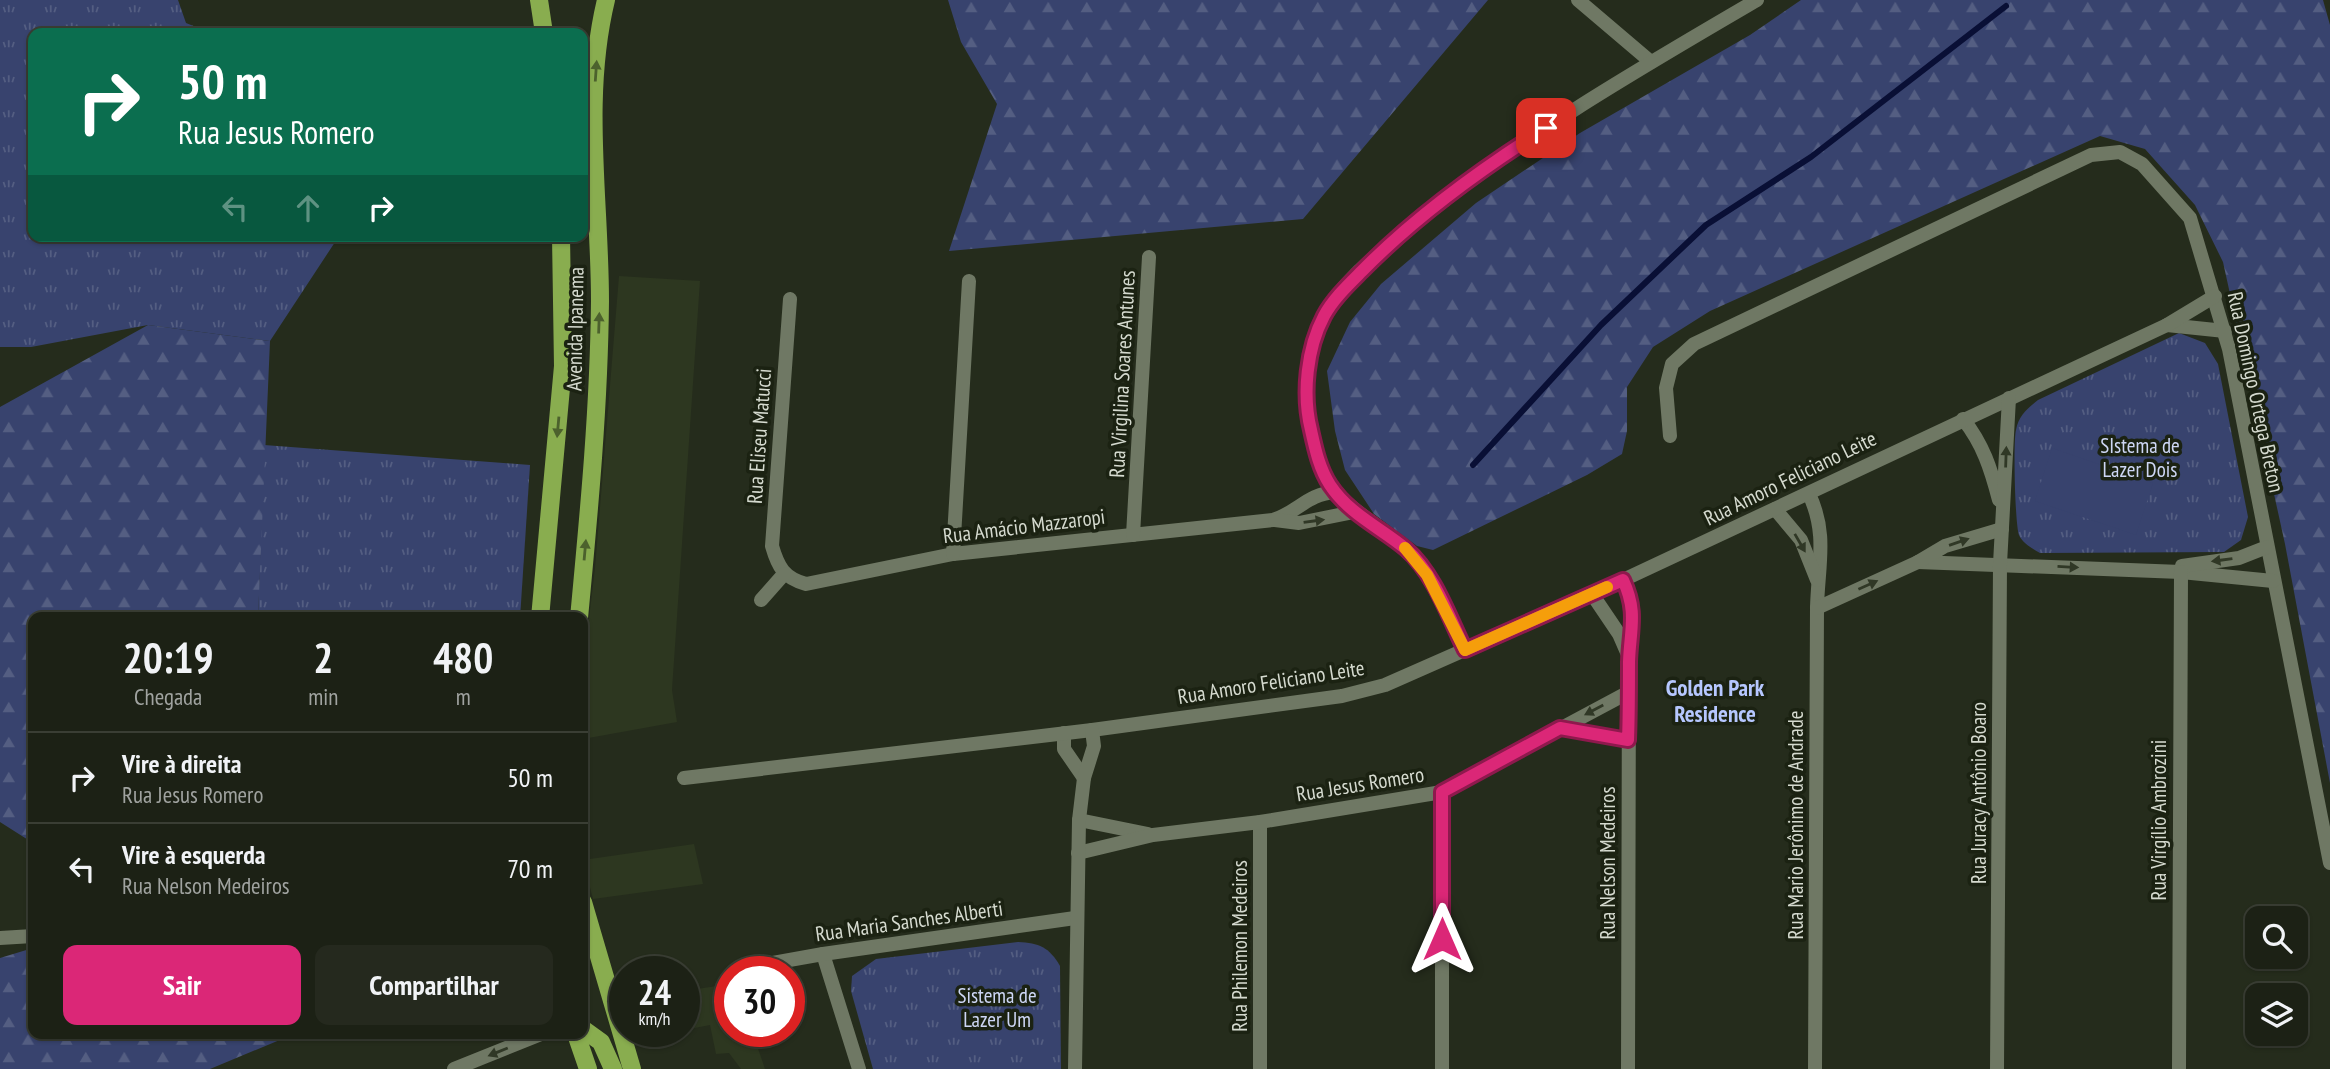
<!DOCTYPE html>
<html lang="pt">
<head>
<meta charset="utf-8">
<style>
	body { margin:0; font-family:"PT Sans Narrow",sans-serif; background:#25291e; color:#f1f3f6; height:100vh; display:flex; flex-direction:column; font-size:26px; white-space:nowrap }
	* { box-sizing:border-box; margin:0 }
	p { font-size:23px; color:#a0a3a0 }
	.icon { flex:none; width:38px; height:38px; fill:none; stroke:currentColor; stroke-width:2; stroke-linecap:round; stroke-linejoin:round }
	.map { position:relative; flex:1; overflow:hidden }
	.drawer { position:absolute; left:28px; top:612px; width:560px; height:427px; display:flex; flex-direction:column; background:#1c2115; border-radius:14px; box-shadow:0 2px 5px #0004,0 0 0 2px #3a3e34 }
	.drawer>* { flex:none }
	.hud { position:absolute; left:28px; top:28px; width:560px; height:214px; border-radius:14px; box-shadow:0 2px 5px #0004,0 0 0 2px #3a3e34; background:#0b6e4f; color:#fff; overflow:hidden }
	.controls { position:absolute; left:2245px; top:906px; display:grid; gap:14px }
	.controls a { display:grid; place-items:center; width:63px; height:63px; border-radius:14px; background:#1c2115; box-shadow:0 2px 5px #0004,0 0 0 2px #3a3e34; font-size:35px }
	.speed { position:absolute; left:609px; top:956px; display:flex; gap:14px; font-size:35px; font-weight:700; text-align:center }
	.speed>* { display:grid; place-content:center; width:91px; height:91px; border-radius:50%; background:#1c2115; box-shadow:0 2px 5px #0004,0 0 0 2px #3a3e34; line-height:1 }
	.speed small { font-size:18px; font-weight:400 }
	.speed .limit { border:10px solid #d22; background:#fff; color:#111 }
	.pin { position:absolute; display:grid; place-items:center; width:60px; height:60px; color:#fff; margin:-30px; border-radius:14px; box-shadow:0 4px 10px #0006 }
	.me { position:absolute; width:77px; margin:-38px; rotate:0deg; stroke-linejoin:round; filter:drop-shadow(0 0 5px #0008) }
	.turn { display:flex; align-items:center; gap:24px; height:147px; padding:0 35px; font-size:32px }
	.turn .icon { width:91px; height:91px; stroke-width:2.5 }
	.turn b { display:block; font-size:49px; line-height:60px }
	.lanes { display:flex; align-items:center; height:66px; padding:0 35px; background:#0003; justify-content:center; gap:35px; direction:ltr }
	.lanes .off { opacity:.35 }
	.eta { display:flex; justify-content:space-evenly; align-items:center; height:119px; text-align:center }
	.eta b { font-size:42px; font-weight:700; line-height:49px }
	.action { display:flex; gap:14px; margin-top:auto; padding:14px 35px }
	.action a { flex:1; height:80px; border-radius:14px; background:#db2777; color:#fff; font-size:28px; font-weight:700; line-height:80px; text-align:center }
	.action a+a { background:#25291e; color:#f1f3f6 }
	ul { padding:0; list-style:none }
	li { display:flex; align-items:center; gap:21px; height:91px; padding:0 35px; border-top:2px solid #3a3e34 }
	li div { flex:1 }
	li b { display:block; font-size:26px }
	li em { font-style:normal }
	.map>svg:first-child { display:block }
	.built { fill:#2d3720 }
	.grass { fill:url(#grass-tufts) }
	.forest { fill:url(#forest-firs) }
	.pitch { fill:#38436e }
	.lines { fill:none; stroke-linecap:round; stroke-linejoin:round }
	.stream { stroke:#090f35; stroke-width:6 }
	.street { stroke:#6f7864; stroke-width:14 }
	.primary { stroke:#89ad4f; stroke-width:18 }
	.oneway { fill:#4c612d }
	.oneway2 { fill:#303826 }
	.route-casing { stroke:#8e194d; stroke-width:18 }
	.route { stroke:#db2777; stroke-width:12 }
	.slow { stroke:#f59e0b; stroke-width:12 }
	.labels { text-anchor:middle; dominant-baseline:central; stroke-width:7; stroke-linejoin:round; paint-order:stroke }
	.street-label { font-size:21px; fill:#d5dacf; stroke:#1b2212 }
	.park-label { font-size:21px; fill:#ced7f5; stroke:#1b2212 }
	.neighbourhood-label { font-size:23px; font-weight:bold; fill:#b6c7ff; stroke:#1b2212 }
</style>
</head>
<body>
<div class="map">
<svg width="2330" height="1069" viewBox="0 0 2330 1069">
	<defs>
		<pattern id="grass-tufts" width="24" height="20" patternUnits="userSpaceOnUse" patternTransform="scale(1.75)"><rect width="24" height="20" fill="#38436e"/><path d="M3 7l-1-3M5 7V3M7 7l1-3M15 17l-1-3M17 17v-4M19 17l1-3" fill="none" stroke="#545e82"/></pattern>
		<pattern id="forest-firs" width="22" height="20" patternUnits="userSpaceOnUse" patternTransform="scale(1.75)"><rect width="22" height="20" fill="#38436e"/><path d="M5 1l3.5 6h-7zM16 11l3.5 6h-7z" fill="#545e82"/></pattern>
	</defs>
	<rect width="100%" height="100%" fill="#252c1c"/>
	<!-- built -->
	<g class="built">
		<polygon points="619,276 700,281 672,690 677,722 583,739 583,669 595,568"/>
		<polygon points="694,844 703,884 593,899 583,860"/>
		<polygon points="730,984 730,1031 752,1031 765,1069 741,1069 729,1053 716,1054 710,1025 684,1030 684,991"/>
	</g>
	<!-- grass -->
	<g class="grass">
		<polygon points="0,0 178,0 186,23 211,33 33,33 33,236 339,236 270,341 148,325 31,347 0,347"/>
		<path d="M2179,333L2205,343L2218,364L2248,517L2241,540L2224,552L2040,553C2032,548 2023,544 2019,535C2015,524 2013,442 2016,430C2019,415 2027,409 2038,400Z"/>
		<polygon points="264,445 530,465 520,618 258,618"/>
		<path d="M1018,942C1039,943 1049,947 1060,966L1061,1069H873L851,991L852,976L876,959Z"/>
	</g>
	<!-- forest -->
	<g class="forest">
		<polygon points="948,0 1488,0 1303,219 949,251 997,104 961,42"/>
		<polygon points="1801,0 2323,0 2330,25 2330,783 2285,544 2223,262 2195,205 2145,149 2100,136 1710,311 1653,347 1627,387 1627,431 1622,454 1587,475 1433,550 1417,546 1374,514 1345,470 1335,431 1327,371 1350,322 1381,284 1476,203 1580,133 1750,35"/>
		<polygon points="148,325 270,341 258,618 33,618 33,843 0,822 0,407"/>
		<polygon points="33,948 33,1034 294,1034 210,1069 0,1069 0,958"/>
	</g>
	<!-- pitch -->
	<polygon class="pitch" points="2052,448 2153,483 2136,535 2035,501"/>
	<g class="lines">
		<!-- stream -->
		<polyline class="stream" points="1473,465 1601,325 1706,225 1811,157 2006,6"/>
		<!-- street -->
		<g class="street">
			<polyline points="1578,0 1651,62"/>
			<path d="M790,299L772,546C778,567 784,578 806,584L953,554L1273,520C1299,512 1306,494 1336,492"/>
			<polyline points="2167,325 2225,331"/>
			<path d="M1963,419C1983,444 1991,469 1999,500"/>
			<polyline points="1670,436 1666,388 1672,364 1694,344 2091,155 2120,152 2142,164 2190,218 2229,349 2330,863"/>
			<path d="M1809,494C1828,534 1818,565 1817,608L1815,1069"/>
			<polyline points="1775,509 1801,540 1817,580"/>
			<polyline points="1275,520 1299,523 1354,512"/>
			<polyline points="1133,535 1149,257"/>
			<polyline points="953,554 969,281"/>
			<polyline points="1918,562 2181,572 2273,581"/>
			<polyline points="2181,572 2182,566 2239,558 2267,547"/>
			<path d="M1623,580C1635,606 1634,630 1629,657L1628,1069"/>
			<polyline points="1592,594 1619,634 1629,657"/>
			<polyline points="761,600 784,574"/>
			<polyline points="1817,608 1918,562 1945,546 2002,529"/>
			<path d="M1465,650C1451,621 1438,585 1418,561C1385,521 1335,513 1317,456C1303,411 1303,360 1324,317C1340,282 1379,253 1408,229C1516,140 1637,70 1757,0"/>
			<polyline points="1560,728 1628,740"/>
			<polyline points="1064,733 1064,749 1084,778"/>
			<polyline points="684,778 1092,730 1342,696 1385,685 1623,580 2167,325 2215,296"/>
			<polyline points="1442,792 1442,1069"/>
			<polyline points="1079,820 1148,834"/>
			<polyline points="1260,822 1260,1069"/>
			<polyline points="1078,853 1153,835 1260,822 1442,792 1629,692"/>
			<polyline points="0,938 33,936"/>
			<polyline points="823,954 859,1069"/>
			<polyline points="750,967 823,954 1075,918"/>
			<polyline points="454,1069 541,1034"/>
			<polyline points="1075,1069 1079,820 1084,778 1094,746 1092,730"/>
			<polyline points="1997,1069 2000,564 2009,398"/>
			<polyline points="2179,1069 2181,572"/>
		</g>
		<!-- primary -->
		<g class="primary">
			<polyline points="539,0 544,33"/>
			<polyline points="540,618 563,366 561,236"/>
			<path d="M579,618C589,512 599,407 600,301C600,200 582,99 606,0"/>
			<polyline points="583,902 632,1069"/>
			<polyline points="583,1029 601,1042 613,1069"/>
			<polyline points="576,1034 588,1069"/>
		</g>
	</g>
	<!-- one-way arrows -->
	<defs><path id="oneway-solid" d="M-6-.8H1V-3.2L6.5 0L1 3.2V.8H-6Z" transform="scale(1.75)"/></defs>
	<g class="oneway">
		<use href="#oneway-solid" transform="translate(596 71) rotate(-86)"/>
		<use href="#oneway-solid" transform="translate(599 323) rotate(-88)"/>
		<use href="#oneway-solid" transform="translate(558 427) rotate(95)"/>
		<use href="#oneway-solid" transform="translate(585 550) rotate(-85)"/>
	</g>
	<g class="oneway2">
		<use href="#oneway-solid" transform="translate(2006 457) rotate(-88)"/>
		<use href="#oneway-solid" transform="translate(1314 521) rotate(-8)"/>
		<use href="#oneway-solid" transform="translate(1959 542) rotate(-19)"/>
		<use href="#oneway-solid" transform="translate(1800 543) rotate(60)"/>
		<use href="#oneway-solid" transform="translate(2222 560) rotate(172)"/>
		<use href="#oneway-solid" transform="translate(2068 567) rotate(3)"/>
		<use href="#oneway-solid" transform="translate(1868 585) rotate(-24)"/>
		<use href="#oneway-solid" transform="translate(1594 710) rotate(152)"/>
		<use href="#oneway-solid" transform="translate(498 1052) rotate(158)"/>
	</g>
	<g class="lines">
		<defs>
			<path id="route" d="M1442,939V792L1560,728L1628,740C1629,714 1629,688 1629,662C1630,630 1638,612 1623,580L1465,650C1449,617 1434,573 1406,549C1381,528 1349,514 1330,485C1319,468 1315,448 1311,430C1302,394 1307,348 1324,316C1333,299 1349,284 1362,271C1416,216 1481,169 1546,128"/>
		</defs>
		<!-- route casing -->
		<use href="#route" class="route-casing"/>
		<!-- route -->
		<use href="#route" class="route"/>
		<!-- slow -->
		<polyline class="slow" points="1405,548 1427,575 1465,650 1607,587"/>
	</g>
	<g class="labels">
		<!-- street labels -->
		<g class="street-label">
			<text transform="translate(575 329) rotate(-89)">Avenida Ipanema</text>
			<text transform="translate(1122 374) rotate(-87)">Rua Virgilina Soares Antunes</text>
			<text transform="translate(2256 392) rotate(78)">Rua Domingo Ortega Breton</text>
			<text transform="translate(759 436) rotate(-86)">Rua Eliseu Matucci</text>
			<text transform="translate(1790 478) rotate(-26)">Rua Amoro Feliciano Leite</text>
			<text transform="translate(1024 526) rotate(-7)">Rua Amácio Mazzaropi</text>
			<text transform="translate(1271 682) rotate(-9)">Rua Amoro Feliciano Leite</text>
			<text transform="translate(1360 784) rotate(-9)">Rua Jesus Romero</text>
			<text transform="translate(1978 793) rotate(-90)">Rua Juracy Antônio Boaro</text>
			<text transform="translate(2158 820) rotate(-90)">Rua Virgílio Ambrozini</text>
			<text transform="translate(1795 825) rotate(-90)">Rua Mario Jerônimo de Andrade</text>
			<text transform="translate(1607 863) rotate(-90)">Rua Nelson Medeiros</text>
			<text transform="translate(909 921) rotate(-8)">Rua Maria Sanches Alberti</text>
			<text transform="translate(1239 946) rotate(-90)">Rua Philemon Medeiros</text>
		</g>
		<!-- park labels -->
		<g class="park-label">
			<text x="2140" y="445">SIstema de<tspan x="2140" dy="24">Lazer Dois</tspan></text>
			<text x="997" y="995">Sistema de<tspan x="997" dy="24">Lazer Um</tspan></text>
		</g>
		<!-- neighbourhood labels -->
		<g class="neighbourhood-label">
			<text x="1715" y="687">Golden Park<tspan x="1715" dy="26">Residence</tspan></text>
		</g>
	</g>
</svg>
<div class="controls">
<a><svg class="icon" aria-label="search" viewBox="0 0 24 24"><circle cx="10" cy="10" r="6"/><path d="M15 15l6 6"/></svg></a>
<a><svg class="icon" aria-label="layers" viewBox="0 0 24 24"><path d="M12 4l9 5-9 5-9-5zM3 14l9 5 9-5"/></svg></a>
</div>
<div class="speed"><div>24<small>km/h</small></div><div class="limit">30</div></div>
<div class="pin" style="left:1546px;top:128px;background:#d93025"><svg class="icon" aria-label="arrive" viewBox="0 0 24 24"><path d="M6 21V4h12l-3 4 3 4H6"/></svg></div>
<svg class="me" style="left:1442px;top:939px" viewBox="-20 -20 40 40"><path d="M0-17L14 15 0 8-14 15z" fill="#db2777" stroke="#fff" stroke-width="4"/></svg>
<div class="hud">
<div class="turn"><svg class="icon" aria-label="right" viewBox="0 0 24 24"><path d="M7 20v-9h11M14 6l5 5-5 5"/></svg><div><b>50 m</b>Rua Jesus Romero</div></div>
<div class="lanes"><svg class="icon off" aria-label="left" viewBox="0 0 24 24"><path d="M17 20v-9H6M10 6l-5 5 5 5"/></svg><svg class="icon off" aria-label="ahead" viewBox="0 0 24 24"><path d="M12 20V5M6 11l6-6 6 6"/></svg><svg class="icon" aria-label="right" viewBox="0 0 24 24"><path d="M7 20v-9h11M14 6l5 5-5 5"/></svg></div>
</div>
<section class="drawer">
<div class="eta">
<div><b>20:19</b><p>Chegada</p></div>
<div><b>2</b><p>min</p></div>
<div><b>480</b><p>m</p></div>
</div>
<ul>
<li><svg class="icon" aria-label="right" viewBox="0 0 24 24"><path d="M7 20v-9h11M14 6l5 5-5 5"/></svg><div><b>Vire à direita</b><p>Rua Jesus Romero</p></div><em>50 m</em></li>
<li><svg class="icon" aria-label="left" viewBox="0 0 24 24"><path d="M17 20v-9H6M10 6l-5 5 5 5"/></svg><div><b>Vire à esquerda</b><p>Rua Nelson Medeiros</p></div><em>70 m</em></li>
</ul>
<div class="action"><a>Sair</a><a>Compartilhar</a></div>
</section>
</div>
</body>
</html>
